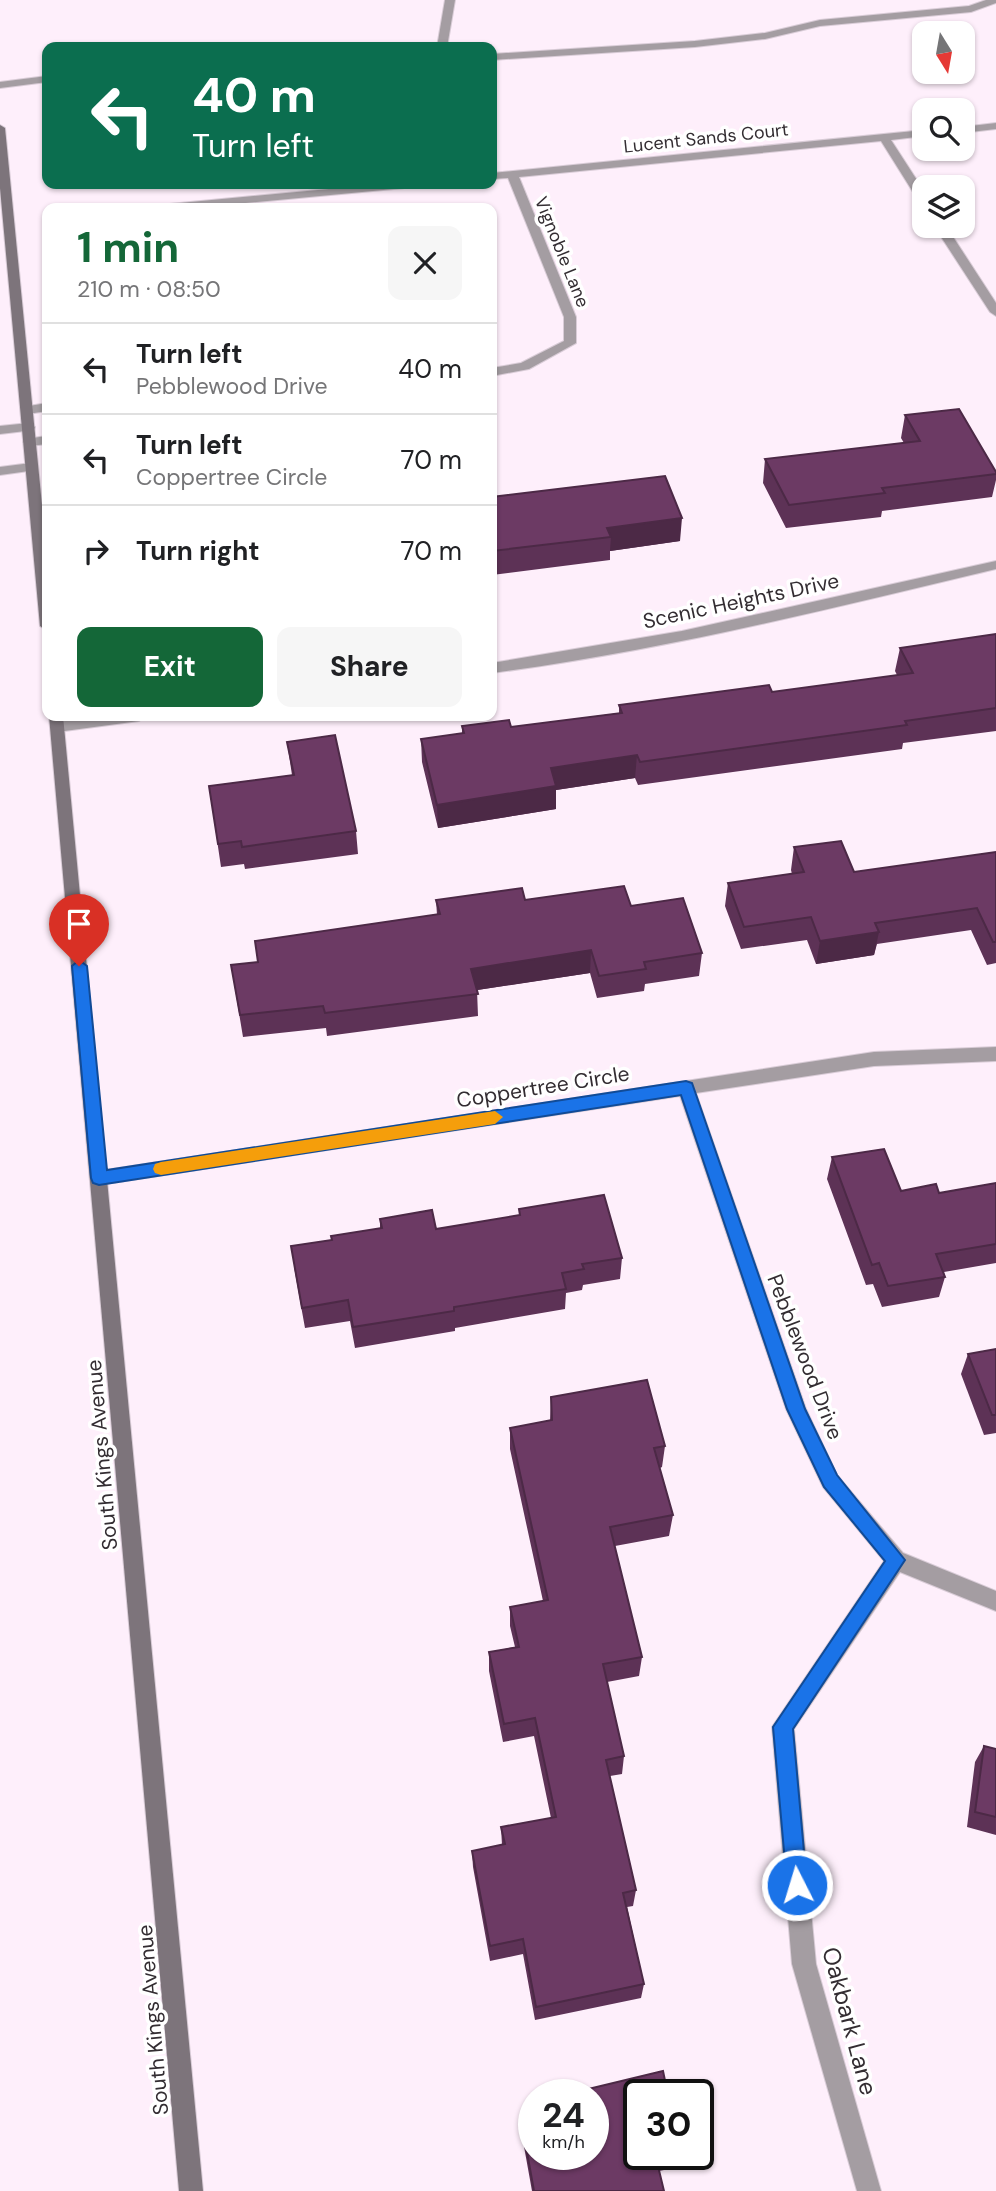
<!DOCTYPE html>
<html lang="en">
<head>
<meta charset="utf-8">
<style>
	body { margin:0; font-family:"DM Sans",sans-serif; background:#f6f6f6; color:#202124; height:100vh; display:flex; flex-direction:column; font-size:26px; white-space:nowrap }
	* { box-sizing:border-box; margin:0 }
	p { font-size:23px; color:#757577 }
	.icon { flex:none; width:38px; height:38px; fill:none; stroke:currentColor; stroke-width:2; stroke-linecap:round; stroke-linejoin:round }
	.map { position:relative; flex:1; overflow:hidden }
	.sheet { position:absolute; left:42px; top:203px; width:455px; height:518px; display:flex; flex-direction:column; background:#fff; border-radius:14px; box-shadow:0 2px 5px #0004 }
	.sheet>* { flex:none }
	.top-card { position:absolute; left:42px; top:42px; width:455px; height:147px; border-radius:14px; box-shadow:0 2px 5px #0004; background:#0b6e4f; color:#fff; overflow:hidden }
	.needle { width:46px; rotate:169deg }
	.fabs { position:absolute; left:912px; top:21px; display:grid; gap:14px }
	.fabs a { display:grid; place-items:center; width:63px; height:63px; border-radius:14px; background:#fff; box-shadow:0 2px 5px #0004; font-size:35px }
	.speed { position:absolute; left:518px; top:2079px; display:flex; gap:14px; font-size:35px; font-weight:700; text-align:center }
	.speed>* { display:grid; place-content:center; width:91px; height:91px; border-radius:50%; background:#fff; box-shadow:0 2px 5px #0004; line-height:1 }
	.speed small { font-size:18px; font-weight:400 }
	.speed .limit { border:4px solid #111; border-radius:10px; background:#fff; color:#111 }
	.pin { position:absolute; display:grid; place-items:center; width:60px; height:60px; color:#fff; margin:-72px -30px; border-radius:50% 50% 50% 0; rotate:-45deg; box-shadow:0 0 7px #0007 }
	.pin .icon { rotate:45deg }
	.me { position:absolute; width:77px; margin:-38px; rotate:355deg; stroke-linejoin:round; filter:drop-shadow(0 0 5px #0008) }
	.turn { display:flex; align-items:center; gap:24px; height:147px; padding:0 35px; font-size:32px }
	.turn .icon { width:91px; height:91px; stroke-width:2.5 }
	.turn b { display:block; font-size:49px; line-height:60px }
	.round { display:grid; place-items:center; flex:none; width:74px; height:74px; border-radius:14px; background:#f6f6f6 }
	.headline { display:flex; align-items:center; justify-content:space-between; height:119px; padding:0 35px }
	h1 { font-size:42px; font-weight:700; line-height:52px; color:#146738 }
	.button { display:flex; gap:14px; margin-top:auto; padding:14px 35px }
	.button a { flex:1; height:80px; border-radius:14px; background:#146738; color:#fff; font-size:28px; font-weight:700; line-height:80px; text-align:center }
	.button a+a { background:#f6f6f6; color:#202124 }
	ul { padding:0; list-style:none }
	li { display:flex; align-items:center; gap:21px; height:91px; padding:0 35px; border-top:2px solid #e0e0e0 }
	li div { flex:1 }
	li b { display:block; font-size:26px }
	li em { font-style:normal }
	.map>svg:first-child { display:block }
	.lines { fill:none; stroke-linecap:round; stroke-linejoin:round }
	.lane-casing { stroke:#d9ccd7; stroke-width:2 }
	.street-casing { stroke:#d9ccd7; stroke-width:2 }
	.secondary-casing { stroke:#d9ccd7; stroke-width:2 }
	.lane { fill:#a49da2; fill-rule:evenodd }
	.street { fill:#a49da2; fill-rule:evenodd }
	.secondary { fill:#7d747b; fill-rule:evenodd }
	.wall { fill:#5d3256 }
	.shaded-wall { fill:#4c2946 }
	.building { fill:#6c3a64; stroke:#4c2946; stroke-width:2 }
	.route { fill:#1a73e8; stroke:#114b97; stroke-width:2 }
	.slow { fill:#f59e0b }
	.labels { text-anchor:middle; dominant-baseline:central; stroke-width:7; stroke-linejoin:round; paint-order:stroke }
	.far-street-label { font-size:18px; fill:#332d32; stroke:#fff }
	.street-label { font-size:21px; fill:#332d32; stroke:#fff }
	.near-street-label { font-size:24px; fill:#332d32; stroke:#fff }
</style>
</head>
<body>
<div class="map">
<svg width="996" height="2191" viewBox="0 0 996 2191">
	<rect width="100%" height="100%" fill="#feeffb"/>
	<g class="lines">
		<defs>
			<g id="lane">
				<polygon points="445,0 455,0 447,47 437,47"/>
				<polygon points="986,0 996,0 996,3 971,12 820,26 765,39 695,47 492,60 492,54 695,41 765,33 820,20 969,6"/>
				<polygon points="47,76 47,82 0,88 0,82"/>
			</g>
			<g id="street">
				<polygon points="996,123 996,129 962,133 962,127"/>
				<polygon points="924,130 924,136 891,140 924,191 924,203 918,200 881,141 519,177 576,317 576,343 529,369 492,376 492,368 521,363 564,341 564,317 508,178 492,179 492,173"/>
				<polygon points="382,184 421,184 415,187 193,208 153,208 159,205"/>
				<polygon points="934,226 946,226 996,303 996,316 990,312"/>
				<polygon points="47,403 47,411 28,414 22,410 23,407"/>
				<polygon points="29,423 35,427 34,430 0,434 0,426"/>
				<polygon points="47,436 47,444 30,446 23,442 25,439"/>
				<polygon points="31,463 38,467 36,470 0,475 0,467"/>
				<path d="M996,561V569C829,609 662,651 492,673V663L682,631Z"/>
				<polygon points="103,716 146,716 139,721 57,732 50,727 57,722"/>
				<polygon points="996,1047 996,1061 874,1066 696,1093 806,1409 837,1475 903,1553 996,1591 996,1611 900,1572 794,1729 816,1964 881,2191 857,2191 792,1964 772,1727 884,1561 823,1487 786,1409 680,1096 99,1185 93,1183 90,1178 93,1173 99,1171 874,1052"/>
			</g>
			<g id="secondary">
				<polygon points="0,125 5,128 47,556 47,631 40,626 0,188"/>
				<polygon points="49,716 63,716 203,2191 179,2191"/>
			</g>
		</defs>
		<!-- lane casing -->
		<use href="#lane" class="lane-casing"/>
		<!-- street casing -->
		<use href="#street" class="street-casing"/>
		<!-- secondary casing -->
		<use href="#secondary" class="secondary-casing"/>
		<!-- lane -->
		<use href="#lane" class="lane"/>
		<!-- street -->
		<use href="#street" class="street"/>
		<!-- secondary -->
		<use href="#secondary" class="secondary"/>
	</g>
	<!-- wall -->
	<g class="wall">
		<polygon points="905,415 996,472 996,480 992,497 882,511 881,517 786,528 763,483 765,459 904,443 901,438"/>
		<polygon points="492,497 680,541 610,551 610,560 492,575"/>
		<polygon points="996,634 996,731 903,743 902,749 638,785 635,778 556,790 556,809 438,828 422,762 421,739 462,734 462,726 511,727 619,713 619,705 772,692 897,675 895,671 900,648"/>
		<polygon points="287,742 356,831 358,854 245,869 244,864 221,867 209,786 292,775"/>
		<polygon points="794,847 854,872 996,852 996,963 987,965 971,930 877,944 874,955 816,964 807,940 741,949 725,906 728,883 792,874 791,870"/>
		<polygon points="436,900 525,900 631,906 702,953 699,976 645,984 644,991 597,998 590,973 477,990 478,1016 327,1036 326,1028 243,1037 231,965 258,962 437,915"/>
		<polygon points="832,1157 901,1191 939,1193 996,1183 996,1263 944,1272 945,1277 939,1297 882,1307 873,1284 866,1285 827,1179"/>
		<polygon points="519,1209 622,1258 620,1279 583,1285 582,1290 566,1293 565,1309 455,1328 455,1331 355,1348 350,1321 305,1328 294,1267 332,1240 380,1228 380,1219 436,1229 519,1216"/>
		<polygon points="996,1349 996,1433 984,1435 961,1374 968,1354"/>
		<polygon points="551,1397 665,1446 662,1467 660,1468 673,1515 669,1536 615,1546 642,1657 639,1676 607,1682 624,1756 622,1774 610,1776 636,1890 633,1906 627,1907 644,1984 641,1998 535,2020 523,1954 490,1961 473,1867 472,1851 502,1845 501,1827 551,1818 534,1736 503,1742 489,1671 489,1652 515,1647 510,1626 510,1607 543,1601 510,1449 510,1428 550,1421"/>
		<polygon points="984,1746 996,1749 996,1835 967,1827 975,1762"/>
		<polygon points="663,2071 668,2095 639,2095 639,2154 682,2154 682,2157 679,2167 659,2171 664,2191 532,2191 523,2141 523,2130 534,2128 534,2154 593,2154 593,2095 579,2095 580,2091"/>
	</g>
	<!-- shaded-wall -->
	<g class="shaded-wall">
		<polygon points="682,518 680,541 610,551 611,537 607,528"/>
		<polygon points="637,755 635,778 556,790 556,809 438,828 437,805 551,768"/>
		<polygon points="879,932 874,955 816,964 820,941"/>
		<polygon points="591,950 590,973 471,991 471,969"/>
	</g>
	<!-- building -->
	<g class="building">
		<polygon points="959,409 996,472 996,474 882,488 885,493 789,505 765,459 920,441 905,415"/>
		<polygon points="665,476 682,518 607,528 611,537 492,551 492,497"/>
		<polygon points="996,634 996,708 905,721 907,725 640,762 637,755 551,768 556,786 437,805 421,739 464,733 462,726 509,720 511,727 622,713 619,705 769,685 772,692 913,673 900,648"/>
		<polygon points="335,735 356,831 242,847 241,841 218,844 209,786 294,775 287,742"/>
		<polygon points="841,841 854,872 996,852 996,942 993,942 977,908 875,923 879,932 820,941 811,917 744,927 728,883 804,872 794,847"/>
		<polygon points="624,886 631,906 683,898 702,953 644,962 646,969 599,976 591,950 471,969 478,994 325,1013 323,1006 240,1015 231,965 258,962 255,941 440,914 436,900 522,888 525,900"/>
		<polygon points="884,1149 901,1191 936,1184 939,1193 996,1183 996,1244 936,1254 945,1277 888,1286 879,1263 872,1265 832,1157"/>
		<polygon points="604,1195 622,1258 582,1264 584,1269 562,1273 566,1289 454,1307 454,1311 353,1327 348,1300 302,1308 291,1246 332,1240 331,1236 382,1228 380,1219 432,1210 436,1229 520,1215 519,1209"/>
		<polygon points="996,1349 996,1415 992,1415 968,1354"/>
		<polygon points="647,1380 665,1446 654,1448 673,1515 610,1527 642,1657 603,1664 624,1756 606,1760 636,1890 623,1893 644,1984 536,2007 523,1939 490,1946 472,1851 505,1844 501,1827 556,1817 535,1718 504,1724 489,1652 519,1647 510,1607 548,1600 510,1428 552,1420 551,1397"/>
		<polygon points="984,1746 996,1749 996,1817 975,1812"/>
		<polygon points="663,2071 668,2095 639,2095 639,2154 682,2154 682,2157 657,2162 664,2191 534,2191 523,2130 534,2128 534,2154 593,2154 593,2095 581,2095 580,2091"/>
	</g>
	<!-- route -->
	<polygon class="route" points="79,960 87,966 107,1170 686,1081 692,1083 805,1409 837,1475 905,1560 793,1729 807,1885 804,1893 797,1896 790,1893 787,1885 773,1727 885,1561 824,1487 787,1409 681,1095 99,1185 93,1183 91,1178 72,966"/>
	<!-- slow -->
	<polygon class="slow" points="495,1111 503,1117 495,1124 161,1175 155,1173 153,1169 155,1164 161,1162"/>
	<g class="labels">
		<!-- far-street labels -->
		<g class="far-street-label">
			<text transform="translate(706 138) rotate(-6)">Lucent Sands Court</text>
			<text transform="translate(562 252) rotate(68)">Vignoble Lane</text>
		</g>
		<!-- street labels -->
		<g class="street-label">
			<text transform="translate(741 601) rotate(-12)">Scenic Heights Drive</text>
			<text transform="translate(543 1087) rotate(-9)">Coppertree Circle</text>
			<text transform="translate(805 1357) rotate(69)">Pebblewood Drive</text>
			<text transform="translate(102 1455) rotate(-95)">South Kings Avenue</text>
			<text transform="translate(153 2020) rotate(-95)">South Kings Avenue</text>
		</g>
		<!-- near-street labels -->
		<g class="near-street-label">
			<text transform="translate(850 2021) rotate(75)">Oakbark Lane</text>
		</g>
	</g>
</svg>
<div class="fabs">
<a><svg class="needle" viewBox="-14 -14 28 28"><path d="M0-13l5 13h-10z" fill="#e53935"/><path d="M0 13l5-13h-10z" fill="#757577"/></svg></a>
<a><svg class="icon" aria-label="search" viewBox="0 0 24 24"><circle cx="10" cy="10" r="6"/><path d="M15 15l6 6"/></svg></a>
<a><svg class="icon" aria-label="layers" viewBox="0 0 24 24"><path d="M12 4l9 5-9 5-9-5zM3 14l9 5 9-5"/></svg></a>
</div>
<div class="speed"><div>24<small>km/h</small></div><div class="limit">30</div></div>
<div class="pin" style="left:79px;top:966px;background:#d93025"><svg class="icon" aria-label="arrive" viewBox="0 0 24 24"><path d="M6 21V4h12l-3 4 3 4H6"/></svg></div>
<svg class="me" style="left:797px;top:1885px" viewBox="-20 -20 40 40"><circle r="17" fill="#1a73e8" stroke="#fff" stroke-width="3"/><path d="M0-11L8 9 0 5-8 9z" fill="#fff"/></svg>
<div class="top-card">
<div class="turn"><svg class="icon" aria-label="left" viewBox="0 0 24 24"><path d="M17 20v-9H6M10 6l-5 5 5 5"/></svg><div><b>40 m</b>Turn left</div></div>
</div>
<section class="sheet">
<div class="headline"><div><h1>1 min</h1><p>210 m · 08:50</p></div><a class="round"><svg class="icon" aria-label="close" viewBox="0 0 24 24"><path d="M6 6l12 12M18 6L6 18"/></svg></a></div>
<ul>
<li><svg class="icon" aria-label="left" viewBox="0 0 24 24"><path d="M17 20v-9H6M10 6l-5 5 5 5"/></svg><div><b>Turn left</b><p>Pebblewood Drive</p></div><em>40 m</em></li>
<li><svg class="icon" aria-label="left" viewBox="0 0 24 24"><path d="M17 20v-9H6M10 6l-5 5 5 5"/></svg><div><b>Turn left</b><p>Coppertree Circle</p></div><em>70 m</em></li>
<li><svg class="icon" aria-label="right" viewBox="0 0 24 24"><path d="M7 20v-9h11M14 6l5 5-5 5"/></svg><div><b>Turn right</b></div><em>70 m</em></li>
</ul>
<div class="button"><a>Exit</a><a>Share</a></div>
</section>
</div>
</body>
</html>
